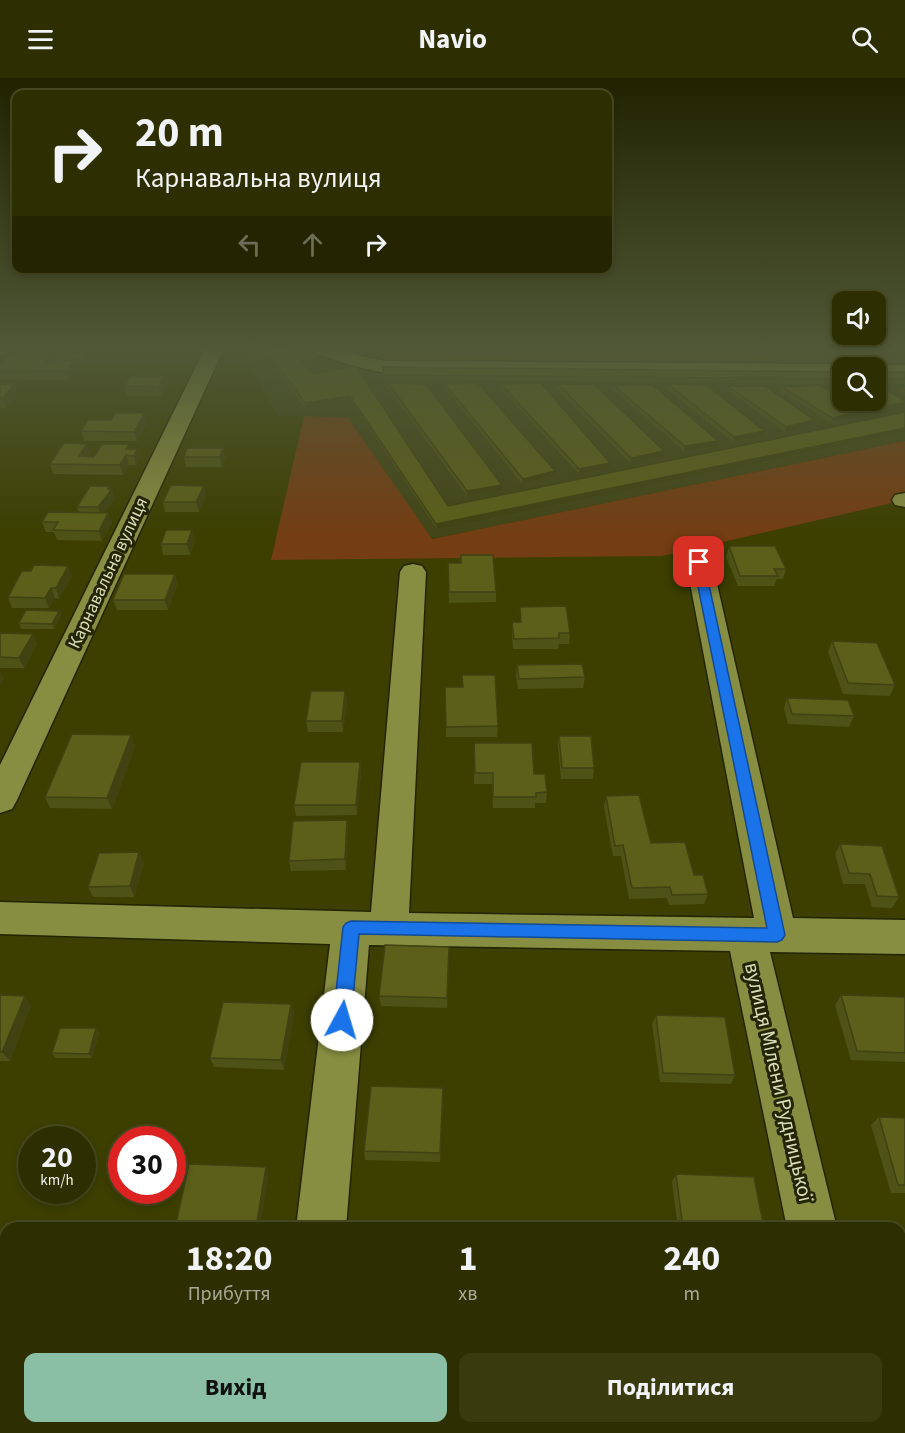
<!DOCTYPE html>
<html lang="uk">
<head>
<meta charset="utf-8">
<style>
	body { margin:0; font-family:"Source Sans 3",sans-serif; background:#393b0f; color:#f1f3f6; height:100vh; display:flex; flex-direction:column; font-size:22px; white-space:nowrap }
	* { box-sizing:border-box; margin:0 }
	p { font-size:20px; color:#a7a999 }
	.icon { flex:none; width:33px; height:33px; fill:none; stroke:currentColor; stroke-width:2; stroke-linecap:round; stroke-linejoin:round }
	.map { position:relative; flex:1; overflow:hidden }
	.panel { position:absolute; left:0px; top:1144px; width:906px; height:212px; display:flex; flex-direction:column; background:#2d2f00; border-radius:18px 18px 0 0; box-shadow:0 3px 9px #0003,0 0 0 2px #484a22 }
	.panel>* { flex:none }
	.top-card { position:absolute; left:12px; top:12px; width:600px; height:183px; border-radius:12px; box-shadow:0 3px 9px #0003,0 0 0 2px #484a22; background:#2d2f00; color:#f1f3f6; overflow:hidden }
	.controls { position:absolute; left:832px; top:213px; display:grid; gap:12px }
	.controls a { display:grid; place-items:center; width:54px; height:54px; border-radius:12px; background:#2d2f00; box-shadow:0 3px 9px #0003,0 0 0 2px #484a22; font-size:30px }
	.speed { position:absolute; left:18px; top:1048px; display:flex; gap:12px; font-size:30px; font-weight:700; text-align:center }
	.speed>* { display:grid; place-content:center; width:78px; height:78px; border-radius:50%; background:#2d2f00; box-shadow:0 3px 9px #0003,0 0 0 2px #484a22; line-height:1 }
	.speed small { font-size:15px; font-weight:400 }
	.speed .limit { border:9px solid #d22; background:#fff; color:#111 }
	.pin { position:absolute; display:grid; place-items:center; width:51px; height:51px; color:#fff; margin:-26px; border-radius:12px; box-shadow:0 3px 9px #0006 }
	.me { position:absolute; width:66px; margin:-33px; rotate:6deg; stroke-linejoin:round; filter:drop-shadow(0 0 4px #0008) }
	.turn { display:flex; align-items:center; gap:21px; height:126px; padding:0 24px; font-size:27px }
	.turn .icon { width:78px; height:78px; stroke-width:2.5 }
	.turn b { display:block; font-size:42px; line-height:51px }
	.lanes { display:flex; align-items:center; height:57px; padding:0 24px; background:#0003; justify-content:center; gap:30px; direction:ltr }
	.lanes .off { opacity:.35 }
	.eta { display:flex; justify-content:space-evenly; align-items:center; height:102px; text-align:center }
	.eta b { font-size:36px; font-weight:700; line-height:42px }
	.button { display:flex; gap:12px; margin-top:auto; padding:12px 24px }
	.button a { flex:1; height:69px; border-radius:12px; background:#8abfa5; color:#111; font-size:24px; font-weight:700; line-height:69px; text-align:center }
	.button a+a { background:#393b0f; color:#f1f3f6 }
	header { display:flex; justify-content:space-between; align-items:center; height:78px; padding:0 24px; background:#2d2f00; font-size:27px; font-weight:700 }
	.map>svg:first-child { display:block }
	.built { fill:#424517; fill-rule:evenodd }
	.green { fill:#743d13 }
	.lines { fill:none; stroke-linecap:round; stroke-linejoin:round }
	.minor-casing { stroke:#232500; stroke-width:3 }
	.minor { fill:#888e41; fill-rule:evenodd }
	.wall { fill:#4e5216 }
	.shaded-wall { fill:#404212 }
	.building { fill:#5b5f19; stroke:#404212; stroke-width:1.5 }
	.route { fill:#1a73e8; stroke:#114b97; stroke-width:1.5 }
	.labels { text-anchor:middle; dominant-baseline:central; stroke-width:6; stroke-linejoin:round; paint-order:stroke }
	.street-label { font-size:18px; fill:#dadeb8; stroke:#232504 }
	.near-street-label { font-size:21px; fill:#dadeb8; stroke:#232504 }
</style>
</head>
<body>
<header><svg class="icon" aria-label="menu" viewBox="0 0 24 24"><path d="M4 6h16M4 12h16M4 18h16"/></svg>Navio<svg class="icon" aria-label="search" viewBox="0 0 24 24"><circle cx="10" cy="10" r="6"/><path d="M15 15l6 6"/></svg></header>
<div class="map">
<svg width="905" height="1355" viewBox="0 0 905 1355">
	<rect width="100%" height="100%" fill="#3c3f00"/>
	<!-- built -->
	<path class="built" d="M239,268H353L368,281L905,279V363L431,461L348,340L278,338ZM843,290H876V322H843Z"/>
	<!-- green -->
	<g class="green">
		<polygon points="353,268 905,268 905,279 368,281"/>
		<polygon points="304,338 348,340 432,461 905,363 905,422 662,478 271,482"/>
	</g>
	<g class="lines">
		<defs>
			<g id="minor">
				<polygon points="0,268 11,268 7,275 0,277"/>
				<polygon points="206,268 225,268 17,722 12,731 0,735 0,687"/>
				<polygon points="306,268 333,268 361,278 385,283 843,286 851,290 843,290 843,298 385,295 349,287 308,272"/>
				<polygon points="876,287 905,287 905,299 876,299 876,290 869,290"/>
				<polygon points="905,415 905,429 895,427 892,422 895,417"/>
				<polygon points="699,476 708,478 712,484 793,840 905,842 905,876 770,874 837,1150 787,1150 730,873 369,867 346,1150 296,1150 330,866 0,856 0,824 371,834 400,494 404,488 413,486 422,488 426,494 409,835 754,840 686,484 690,478"/>
				<rect x="273" y="1350" width="56" height="5"/>
				<polygon points="828,1350 884,1350 885,1355 829,1355"/>
			</g>
		</defs>
		<!-- minor casing -->
		<use href="#minor" class="minor-casing"/>
		<!-- minor -->
		<use href="#minor" class="minor"/>
	</g>
	<!-- wall -->
	<g class="wall">
		<polygon points="13,268 47,268 42,275 15,275"/>
		<polygon points="168,268 194,268 194,270 191,276 167,276 166,271"/>
		<polygon points="261,268 291,268 312,296 356,288 448,428 437,451 351,322 305,330"/>
		<polygon points="88,275 89,279 85,286 76,286 77,291 69,302 0,301 0,288 51,279 53,284 55,284 54,281"/>
		<polygon points="383,289 843,294 843,306 384,301"/>
		<rect x="876" y="294" width="29" height="12"/>
		<polygon points="164,298 166,307 161,318 126,318 124,308"/>
		<polygon points="388,305 502,407 502,412 467,418 388,310"/>
		<polygon points="0,306 14,306 17,315 6,330 0,330"/>
		<polygon points="445,306 555,398 522,406 445,310"/>
		<polygon points="501,306 610,385 610,390 579,396 500,310"/>
		<polygon points="558,306 664,373 663,378 630,385 557,311"/>
		<polygon points="668,306 763,358 733,364 667,311"/>
		<polygon points="613,307 718,363 717,368 684,373 612,311"/>
		<polygon points="728,308 814,342 813,347 785,354 727,312"/>
		<polygon points="782,309 863,333 861,338 831,344 780,313"/>
		<polygon points="900,309 905,309 905,318 898,314"/>
		<polygon points="855,322 876,322 905,323 877,335"/>
		<polygon points="147,344 137,363 84,363 81,353"/>
		<polygon points="87,366 90,375 88,379 94,379 130,371 137,371 140,381 136,387 129,387 123,397 53,396 50,386"/>
		<polygon points="223,370 225,380 222,389 186,389 184,379"/>
		<polygon points="110,408 115,421 104,435 108,435 112,445 102,463 57,462 54,454 46,454 42,444 79,435 77,429"/>
		<polygon points="204,408 206,418 199,434 165,434 163,424"/>
		<polygon points="195,462 190,477 163,477 161,466"/>
		<polygon points="729,468 786,491 783,501 777,501 774,508 738,508 726,479"/>
		<polygon points="461,477 496,514 496,524 449,525 448,485 460,485"/>
		<polygon points="68,488 72,498 59,521 55,520 49,530 12,530 8,519 31,493"/>
		<polygon points="175,496 177,506 168,532 117,532 113,522"/>
		<polygon points="520,529 570,555 569,566 559,566 558,571 513,571 512,554 512,544 520,544"/>
		<polygon points="59,533 61,538 54,551 21,551 19,545"/>
		<polygon points="0,555 33,556 37,566 24,590 0,590"/>
		<polygon points="832,563 895,607 890,618 843,616 828,574"/>
		<polygon points="517,587 585,599 583,610 518,611 516,598"/>
		<polygon points="462,597 498,648 497,659 446,659 445,609 462,609"/>
		<polygon points="345,613 347,624 343,654 308,654 306,643"/>
		<polygon points="787,620 854,638 849,649 788,646 784,630"/>
		<polygon points="559,658 594,690 593,701 561,701 558,668"/>
		<polygon points="135,668 112,731 50,730 45,719"/>
		<polygon points="474,675 534,696 547,714 546,725 535,725 535,730 493,730 492,706 474,706"/>
		<polygon points="360,684 361,695 357,737 296,738 294,727"/>
		<polygon points="606,718 651,765 694,797 708,816 704,826 669,827 667,820 629,821 621,778 613,778 604,729"/>
		<polygon points="347,742 348,752 346,792 291,793 289,783"/>
		<polygon points="840,766 899,819 892,830 872,829 865,806 843,806 835,776"/>
		<polygon points="139,774 144,785 134,819 93,819 88,809"/>
		<polygon points="449,869 447,930 381,928 379,918"/>
		<polygon points="0,917 31,927 10,983 0,983"/>
		<polygon points="841,917 905,919 905,984 851,982 835,927"/>
		<polygon points="291,926 294,935 284,992 214,989 210,980"/>
		<polygon points="656,937 735,997 731,1006 660,1004 652,946"/>
		<polygon points="96,950 99,955 92,980 55,980 52,975"/>
		<polygon points="443,1019 440,1084 365,1082 364,1073"/>
		<polygon points="879,1039 905,1040 905,1115 891,1115 871,1047"/>
		<polygon points="676,1096 764,1150 678,1150 672,1104"/>
		<polygon points="710,1350 808,1350 809,1355 711,1355"/>
	</g>
	<!-- shaded-wall -->
	<g class="shaded-wall">
		<polygon points="40,268 47,268 42,275"/>
		<polygon points="192,268 194,268 194,270 191,276 191,271"/>
		<polygon points="88,275 89,279 85,286 83,282"/>
		<polygon points="51,279 54,288 46,285"/>
		<polygon points="75,282 77,291 69,302 67,293"/>
		<polygon points="164,298 166,307 161,318 159,309"/>
		<polygon points="14,306 17,315 6,330 3,320"/>
		<polygon points="350,318 351,322 305,330 305,325"/>
		<polygon points="905,324 905,329 877,335 879,330"/>
		<polygon points="863,333 861,338 831,344 832,340"/>
		<polygon points="145,335 147,344 137,363 134,354"/>
		<polygon points="814,342 813,347 785,354 786,349"/>
		<polygon points="905,350 905,354 437,451 436,446"/>
		<polygon points="764,353 763,358 733,364 734,359"/>
		<polygon points="718,363 717,368 684,373 685,368"/>
		<polygon points="87,366 90,375 83,387 79,378"/>
		<polygon points="223,370 225,380 222,389 220,379"/>
		<polygon points="137,371 140,381 136,387 134,378"/>
		<polygon points="664,373 663,378 630,385 631,380"/>
		<polygon points="126,377 129,387 123,397 120,387"/>
		<polygon points="610,385 610,390 579,396 579,391"/>
		<polygon points="555,393 555,398 522,406 523,401"/>
		<polygon points="502,407 502,412 467,418 467,413"/>
		<polygon points="110,408 111,412 112,411 115,421 101,439 98,429"/>
		<polygon points="204,408 206,418 199,434 196,424"/>
		<polygon points="108,435 112,445 102,463 99,453"/>
		<polygon points="192,452 195,462 190,477 187,466"/>
		<polygon points="68,488 72,498 59,521 56,510"/>
		<polygon points="175,496 177,506 168,532 165,522"/>
		<polygon points="51,510 55,520 49,530 45,520"/>
		<polygon points="59,533 61,538 54,551 52,546"/>
		<polygon points="33,556 37,566 24,590 19,580"/>
		<polygon points="0,593 4,601 0,607"/>
		<polygon points="345,613 347,624 343,654 342,643"/>
		<polygon points="131,657 135,668 112,731 107,720"/>
		<polygon points="360,684 361,695 357,737 356,727"/>
		<polygon points="347,742 348,752 346,792 345,781"/>
		<polygon points="139,774 144,785 134,819 130,808"/>
		<polygon points="25,918 31,927 10,983 2,974"/>
		<polygon points="291,926 294,935 284,992 281,982"/>
		<polygon points="96,950 99,955 92,980 89,976"/>
		<polygon points="266,1089 269,1097 260,1150 256,1150"/>
		<polygon points="233,1350 238,1350 238,1355 232,1355"/>
	</g>
	<!-- building -->
	<g class="building">
		<polygon points="168,268 192,268 191,271 166,271"/>
		<polygon points="264,268 291,268 312,296 356,288 448,428 905,334 905,350 436,446 350,318 305,325"/>
		<polygon points="60,275 88,275 83,282 54,281"/>
		<polygon points="8,278 51,279 46,285 75,282 67,293 0,292 0,288"/>
		<polygon points="383,289 843,294 843,301 384,297"/>
		<rect x="876" y="294" width="29" height="7"/>
		<polygon points="131,298 164,298 159,309 124,308"/>
		<polygon points="388,305 426,306 502,407 467,413"/>
		<polygon points="478,305 555,393 523,401 445,306"/>
		<polygon points="541,305 610,385 579,391 501,306"/>
		<polygon points="0,306 14,306 3,320 0,320"/>
		<polygon points="558,306 594,306 664,373 631,380"/>
		<polygon points="668,306 707,307 764,353 734,359"/>
		<polygon points="613,307 653,307 718,363 685,368"/>
		<polygon points="820,307 843,321 843,322 845,322 863,333 832,340 782,309"/>
		<polygon points="728,308 765,308 814,342 786,349"/>
		<polygon points="876,310 884,310 905,323 905,324 879,330 865,322 876,322"/>
		<polygon points="115,335 145,335 134,354 81,353 88,342 111,342"/>
		<polygon points="64,365 87,366 79,378 94,379 102,366 129,366 126,371 137,371 134,378 126,377 120,387 50,386"/>
		<polygon points="187,370 223,370 220,379 184,379"/>
		<polygon points="171,407 204,408 196,424 163,424"/>
		<polygon points="90,408 110,408 108,411 112,411 98,429 77,429"/>
		<polygon points="48,434 108,435 99,453 53,452 58,444 42,444"/>
		<polygon points="166,452 192,452 187,466 161,466"/>
		<polygon points="729,468 775,468 786,491 774,491 778,498 740,498"/>
		<polygon points="461,477 493,477 496,514 449,514 448,485 461,485"/>
		<polygon points="34,487 68,488 56,510 51,510 45,520 8,519 22,493 31,493"/>
		<polygon points="124,496 175,496 165,522 113,522"/>
		<polygon points="566,528 570,555 559,555 559,560 514,561 512,544 521,544 520,529"/>
		<polygon points="26,532 59,533 52,546 19,545"/>
		<polygon points="0,555 33,556 19,580 0,579"/>
		<polygon points="832,563 877,565 895,607 848,605"/>
		<polygon points="582,586 585,599 519,601 517,587"/>
		<polygon points="462,597 495,597 498,648 446,649 445,609 463,609"/>
		<polygon points="311,613 345,613 342,643 306,643"/>
		<polygon points="787,620 848,622 854,638 792,636"/>
		<polygon points="72,656 131,657 107,720 45,719"/>
		<polygon points="559,658 591,658 594,690 562,690"/>
		<polygon points="474,665 532,665 534,696 545,696 547,714 536,715 536,719 493,719 493,695 475,695"/>
		<polygon points="301,684 360,684 356,727 294,727"/>
		<polygon points="639,717 651,765 685,764 694,797 703,797 708,816 672,817 670,809 632,810 623,767 615,768 606,718"/>
		<polygon points="347,742 345,781 289,783 293,743"/>
		<polygon points="840,766 882,768 899,819 877,818 870,796 849,795"/>
		<polygon points="139,774 130,808 88,809 99,775"/>
		<polygon points="385,867 449,869 447,920 379,918"/>
		<polygon points="0,917 25,918 2,974 0,974"/>
		<polygon points="841,917 905,919 905,975 857,973"/>
		<polygon points="223,924 291,926 281,982 210,980"/>
		<polygon points="656,937 725,939 735,997 663,995"/>
		<polygon points="60,950 96,950 89,976 52,975"/>
		<polygon points="371,1008 443,1010 440,1075 364,1073"/>
		<polygon points="879,1039 905,1040 905,1107 898,1107"/>
		<polygon points="189,1086 266,1089 256,1150 175,1150"/>
		<polygon points="676,1096 754,1099 764,1150 683,1150"/>
		<polygon points="623,1143 624,1150 580,1150 579,1144"/>
		<polygon points="141,1350 233,1350 232,1355 140,1355"/>
		<polygon points="342,1350 434,1350 434,1355 341,1355"/>
		<polygon points="716,1350 808,1350 809,1355 717,1355"/>
	</g>
	<!-- sky -->
	<linearGradient id="sky" x2="0" y2="1"><stop stop-color="#212300"/><stop offset="0.59" stop-color="#505837"/><stop offset="1" stop-color="#505837" stop-opacity="0"/></linearGradient>
	<rect width="905" height="458" fill="url(#sky)"/>
	<!-- route -->
	<polygon class="route" points="699,480 704,484 785,857 782,862 777,864 359,856 351,942 348,948 342,950 336,948 333,942 343,849 346,845 351,843 767,850 693,484"/>
	<g class="labels">
		<!-- street labels -->
		<g class="street-label">
			<text transform="translate(108 495) rotate(-65)">Карнавальна вулиця</text>
		</g>
		<!-- near-street labels -->
		<g class="near-street-label">
			<text transform="translate(779 1004) rotate(77)">вулиця Мілени Рудницької</text>
		</g>
	</g>
</svg>
<div class="controls">
<a><svg class="icon" aria-label="sound" viewBox="0 0 24 24"><path d="M4 9h4l5-4v14l-5-4H4zM17 9q2 3 0 6"/></svg></a>
<a><svg class="icon" aria-label="search" viewBox="0 0 24 24"><circle cx="10" cy="10" r="6"/><path d="M15 15l6 6"/></svg></a>
</div>
<div class="speed"><div>20<small>km/h</small></div><div class="limit">30</div></div>
<div class="pin" style="left:699px;top:484px;background:#d93025"><svg class="icon" aria-label="arrive" viewBox="0 0 24 24"><path d="M6 21V4h12l-3 4 3 4H6"/></svg></div>
<svg class="me" style="left:342px;top:942px" viewBox="-20 -20 40 40"><circle r="19" fill="#fff"/><path d="M0-13L10 11 0 6-10 11z" fill="#1a73e8"/></svg>
<div class="top-card">
<div class="turn"><svg class="icon" aria-label="right" viewBox="0 0 24 24"><path d="M7 20v-9h11M14 6l5 5-5 5"/></svg><div><b>20 m</b>Карнавальна вулиця</div></div>
<div class="lanes"><svg class="icon off" aria-label="left" viewBox="0 0 24 24"><path d="M17 20v-9H6M10 6l-5 5 5 5"/></svg><svg class="icon off" aria-label="ahead" viewBox="0 0 24 24"><path d="M12 20V5M6 11l6-6 6 6"/></svg><svg class="icon" aria-label="right" viewBox="0 0 24 24"><path d="M7 20v-9h11M14 6l5 5-5 5"/></svg></div>
</div>
<section class="panel">
<div class="eta">
<div><b>18:20</b><p>Прибуття</p></div>
<div><b>1</b><p>хв</p></div>
<div><b>240</b><p>m</p></div>
</div>
<div class="button"><a>Вихід</a><a>Поділитися</a></div>
</section>
</div>
</body>
</html>
